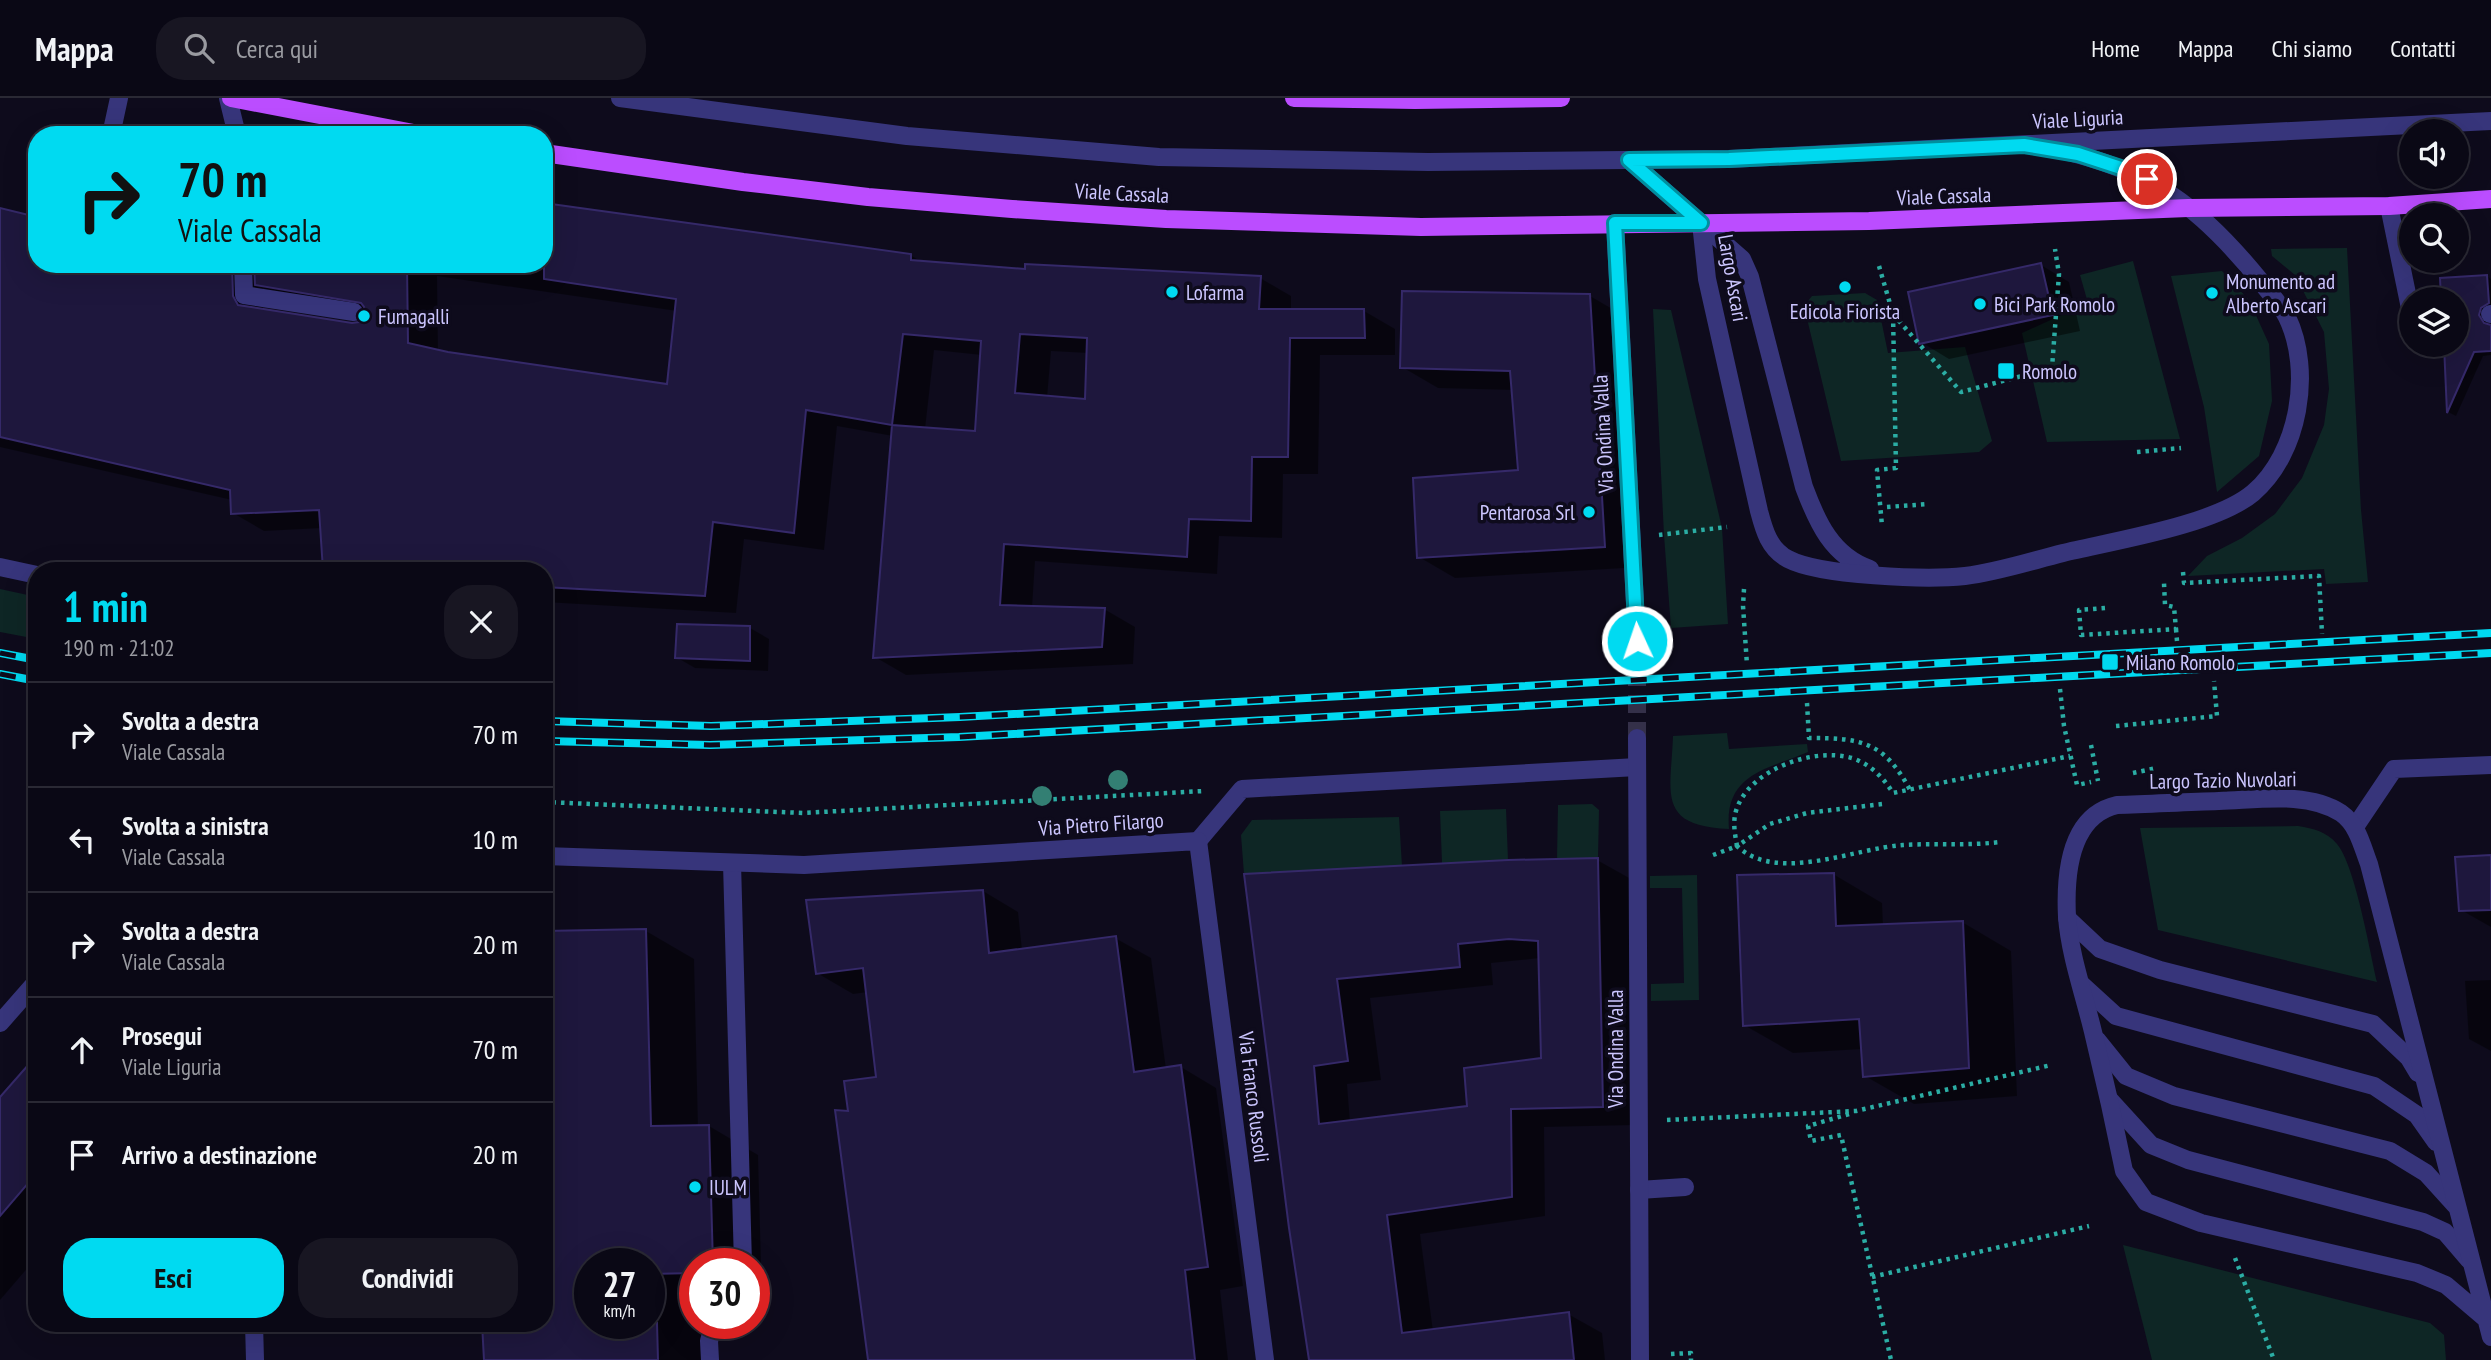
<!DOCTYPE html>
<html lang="it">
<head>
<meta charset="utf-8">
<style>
	body { margin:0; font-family:"PT Sans Narrow",sans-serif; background:#181622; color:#f1f3f6; height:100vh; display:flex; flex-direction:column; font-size:26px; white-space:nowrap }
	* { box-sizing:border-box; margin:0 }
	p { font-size:23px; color:#999aa0 }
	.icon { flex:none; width:38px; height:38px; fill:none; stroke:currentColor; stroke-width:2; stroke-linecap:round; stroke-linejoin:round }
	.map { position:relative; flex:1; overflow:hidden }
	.sheet { position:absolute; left:28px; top:464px; width:525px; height:770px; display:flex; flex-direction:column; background:#0a0815; border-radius:28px; box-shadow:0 7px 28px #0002,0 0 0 2px #2a2934 }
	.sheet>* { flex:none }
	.top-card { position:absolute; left:28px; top:28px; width:525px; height:147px; border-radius:28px; box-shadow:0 7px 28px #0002,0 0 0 2px #2a2934; background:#00daf1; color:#111; overflow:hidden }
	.controls { position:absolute; left:2399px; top:21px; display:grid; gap:14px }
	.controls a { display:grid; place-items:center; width:70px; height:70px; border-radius:50%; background:#0a0815; box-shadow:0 7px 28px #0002,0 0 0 2px #2a2934; font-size:35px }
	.speed { position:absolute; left:574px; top:1150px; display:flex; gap:14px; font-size:35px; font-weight:700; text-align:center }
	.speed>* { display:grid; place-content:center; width:91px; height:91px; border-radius:50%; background:#0a0815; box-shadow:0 7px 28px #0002,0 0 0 2px #2a2934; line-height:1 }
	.speed small { font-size:18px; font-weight:400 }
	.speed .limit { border:10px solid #d22; background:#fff; color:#111 }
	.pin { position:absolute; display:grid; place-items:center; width:60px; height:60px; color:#fff; margin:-30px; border:4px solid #fff; border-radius:50%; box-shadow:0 2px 7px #0007 }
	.me { position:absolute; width:77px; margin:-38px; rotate:357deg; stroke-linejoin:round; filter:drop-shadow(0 0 5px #0008) }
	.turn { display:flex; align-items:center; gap:24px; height:147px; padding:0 35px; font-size:32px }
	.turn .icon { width:91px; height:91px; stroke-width:2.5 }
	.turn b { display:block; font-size:49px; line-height:60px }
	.round { display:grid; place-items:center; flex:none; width:74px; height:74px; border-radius:28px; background:#181622 }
	.overview { display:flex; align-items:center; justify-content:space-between; height:119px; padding:0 35px }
	h1 { font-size:42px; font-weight:700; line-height:52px; color:#00daf1 }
	.button { display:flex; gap:14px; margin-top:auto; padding:14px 35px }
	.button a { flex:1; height:80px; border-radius:28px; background:#00daf1; color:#111; font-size:28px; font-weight:700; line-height:80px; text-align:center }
	.button a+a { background:#181622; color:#f1f3f6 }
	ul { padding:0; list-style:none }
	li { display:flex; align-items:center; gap:21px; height:105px; padding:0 35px; border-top:2px solid #2a2934 }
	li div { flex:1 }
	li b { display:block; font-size:26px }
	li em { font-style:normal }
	header { display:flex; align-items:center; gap:42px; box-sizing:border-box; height:98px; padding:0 35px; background:#0a0815; border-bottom:2px solid #2a2934 }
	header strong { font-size:33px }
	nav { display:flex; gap:38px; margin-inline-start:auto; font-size:24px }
	.search { width:490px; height:63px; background:#181622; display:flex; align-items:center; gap:18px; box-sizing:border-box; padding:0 24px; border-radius:28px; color:#999aa0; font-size:26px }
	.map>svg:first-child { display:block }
	.green { fill:#0e2625 }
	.shadow { fill:#0007; fill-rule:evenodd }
	.building { fill:#1e173d; stroke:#352969; stroke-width:2; fill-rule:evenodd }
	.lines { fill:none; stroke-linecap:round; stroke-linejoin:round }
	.minor-tunnel { stroke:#343049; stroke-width:18; stroke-dasharray:18 9; stroke-linecap:butt }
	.path { stroke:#2bada4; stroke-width:4.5; stroke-dasharray:3.5 5; stroke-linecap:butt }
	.service { stroke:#37357b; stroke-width:18 }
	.pedestrian { stroke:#37357b; stroke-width:18 }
	.minor { stroke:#37357b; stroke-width:18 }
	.primary { stroke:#bb4dff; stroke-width:18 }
	.rail-casing { stroke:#00daf1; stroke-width:8 }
	.rail { stroke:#0e0b1c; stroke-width:5; stroke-dasharray:16; stroke-linecap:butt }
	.tree { fill:#337f73 }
	.route-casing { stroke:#008e9d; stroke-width:18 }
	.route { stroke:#00daf1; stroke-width:12 }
	.poi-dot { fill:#00daf1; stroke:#0e0b1c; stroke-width:2.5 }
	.labels { text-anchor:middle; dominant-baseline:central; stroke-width:7; stroke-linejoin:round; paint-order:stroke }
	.street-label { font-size:21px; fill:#ccc6ff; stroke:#0e0b1c }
	.poi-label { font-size:21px; fill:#ccc6ff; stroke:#0e0b1c; text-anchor:start }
</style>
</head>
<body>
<header>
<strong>Mappa</strong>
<div class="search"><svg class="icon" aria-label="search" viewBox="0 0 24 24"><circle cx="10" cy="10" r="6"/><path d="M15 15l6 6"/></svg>Cerca qui</div>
<nav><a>Home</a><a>Mappa</a><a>Chi siamo</a><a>Contatti</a></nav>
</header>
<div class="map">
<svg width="2491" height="1262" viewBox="0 0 2491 1262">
	<rect width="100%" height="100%" fill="#0e0b1c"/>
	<!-- green -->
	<g class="green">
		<polygon points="2347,150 2361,412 2368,484 2326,486 2324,471 2188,478 2207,458 2242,440 2275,416 2302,380 2324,327 2329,291 2324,234 2295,177 2272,158 2271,151"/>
		<polygon points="2133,163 2180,341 2047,344 2022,235 2088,205 2080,177"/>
		<polygon points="2222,173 2249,202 2269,246 2272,303 2259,358 2217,394 2204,309 2171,178"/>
		<polygon points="1865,195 1877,202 1888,255 1965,249 1992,343 1979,354 1841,363 1804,208 1812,198"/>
		<polygon points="1653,211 1671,212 1722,430 1728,526 1671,530 1664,437"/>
		<polygon points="0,491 37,499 37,541 0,534"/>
		<path d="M1727,635L1729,651L1807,646L1808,654C1769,671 1724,675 1729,731C1656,728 1671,695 1673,638Z"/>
		<polygon points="1592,706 1599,712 1598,760 1557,761 1558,707"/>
		<polygon points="1506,711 1508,762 1442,765 1440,713"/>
		<polygon points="1399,719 1402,768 1244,776 1241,737 1252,722"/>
		<path d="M2298,728C2314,731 2326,733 2337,746C2355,767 2370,854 2377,884L2158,832L2140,730Z"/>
		<polygon points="1697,777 1699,902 1651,903 1651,886 1684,885 1682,790 1650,790 1650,778"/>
		<polygon points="2123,1147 2430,1225 2444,1237 2446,1262 2152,1262"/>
	</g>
	<!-- shadow -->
	<g class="shadow">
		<path d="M0,112L37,166H544L910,157L924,165L1027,173L1260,180L1291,198V213H1364L1395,231V257H1320L1318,376H1283L1282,440L1219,438L1217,476L1035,463L1032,510L1104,511L1135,529L1133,566L906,577L875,559L893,338L837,328L824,452L744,441L736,515L544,504V472H328L325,471L322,430L264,433L233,415L232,402L0,349ZM437,178L677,213L668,288L438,254ZM263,190L288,204L365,216L364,223L353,227L263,213ZM934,252L982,257L977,335L925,331ZM1051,253L1088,255L1086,303L1047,300Z"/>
		<polygon points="2041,167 2069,184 2080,233 1949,261 1921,244"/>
		<polygon points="2487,178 2491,181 2491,214 2487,223 2491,229 2491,257 2483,258 2456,318 2448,314 2445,247 2457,247 2457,201 2443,201 2442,181"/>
		<polygon points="1590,198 1626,219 1641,469 1455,480 1419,459 1520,374 1514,292 1438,290 1402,269"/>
		<polygon points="750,530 769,541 768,573 695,570 676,559"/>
		<polygon points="2491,759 2491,829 2461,812"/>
		<path d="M1597,762L1631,781L1636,1027L1544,1029L1545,1118L1420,1136L1433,1233L1568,1216L1602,1235L1605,1262H1311L1246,778ZM1540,860L1543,961L1469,1009L1350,1024L1347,986L1381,982L1370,900L1493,887L1491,865Z"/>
		<polygon points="1833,776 1882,805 1883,828 1962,824 2011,853 2017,998 1914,1006 1865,978 1863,951 1793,955 1744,927"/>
		<polygon points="983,793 1018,814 1022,852 1115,840 1151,860 1166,971 1181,969 1216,990 1243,1188 1220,1192 1228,1262 922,1262 850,1015 878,980 868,894 853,896 817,875"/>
		<path d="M646,833L694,861L698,1029L709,1028L758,1057L762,1202H754V1166H695V1225H705L706,1262H486L485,1225H544ZM590,1166H649V1225H590Z"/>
		<polygon points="2491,882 2491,953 2469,941 2465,883"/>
		<polygon points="37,959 37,1159 0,1202 0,1002"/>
	</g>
	<!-- building -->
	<g class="building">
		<path d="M544,105L911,156V162L1025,171V166L1261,178L1259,211H1364L1365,240H1290L1288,359H1252L1251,423L1189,421L1187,459L1004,446L1000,507L1105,510L1102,549L873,560L892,327L806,312L794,435L713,424L705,498L544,489V472H323L319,412L231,416L230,392L0,339V110L37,119V166H232L233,198L238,207L352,225L359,224L365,216L364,209L361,205L255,187L254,166H407L408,245L448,254L667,286L676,201L544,181ZM903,236L981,243L975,333L892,327ZM1020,236L1087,240L1085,301L1015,295Z"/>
		<polygon points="2041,165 2053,217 1919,246 1908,194"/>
		<polygon points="2487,177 2489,205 2481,210 2479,217 2484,225 2491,227 2491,253 2474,254 2447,315 2444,247 2457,247 2457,201 2441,201 2440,180"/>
		<polygon points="1402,193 1590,196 1605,449 1417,460 1413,380 1518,372 1510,273 1400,270"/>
		<polygon points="677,526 750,528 750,563 675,560"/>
		<polygon points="2491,757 2491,812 2459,813 2455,759"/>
		<path d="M1598,760L1603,1009L1511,1011L1512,1099L1387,1117L1402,1235L1569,1214L1574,1262H1309L1289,1130L1244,776L1508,762ZM1509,841L1538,843L1541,960L1464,970L1467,1008L1319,1026L1314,968L1348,963L1337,881L1460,869L1458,846Z"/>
		<polygon points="1834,775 1836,828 1963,823 1969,970 1863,979 1859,921 1743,928 1737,777"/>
		<polygon points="983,792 989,855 1116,838 1134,974 1181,967 1208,1169 1185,1172 1195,1262 868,1262 835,1012 848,1013 844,983 876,979 863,870 816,876 806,802"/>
		<polygon points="646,831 651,1028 709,1027 713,1166 695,1166 695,1175 649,1176 649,1166 590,1166 590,1225 657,1225 658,1262 484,1262 482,1225 544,1225 544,833"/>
		<polygon points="37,957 37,1075 0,1118 0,999"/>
	</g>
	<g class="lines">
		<!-- minor-tunnel -->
		<polyline class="minor-tunnel" points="1637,543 1637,640"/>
		<!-- path -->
		<g class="path">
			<polyline points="1879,168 1893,216 1896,370 1877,372 1882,428"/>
			<polyline points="1893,216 1961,294 2052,270 2059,176 2055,151"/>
			<polyline points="2137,354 2181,350"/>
			<polyline points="1887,409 1928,406"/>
			<polyline points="1659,437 1727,429"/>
			<polyline points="2183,474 2184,485 2319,478 2322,536"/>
			<polyline points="1744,491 1743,508 1747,567"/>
			<polyline points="2105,510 2079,512 2081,537 2176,531 2174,509 2165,507 2164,485"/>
			<polyline points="2176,531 2177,543"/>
			<polyline points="2060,591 2064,628 2077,687 2091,684"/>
			<path d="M1807,605L1809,640C1860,640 1884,643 1910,692"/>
			<polyline points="2116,628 2217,618 2214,583"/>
			<polyline points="2091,647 2098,683"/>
			<polyline points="2133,675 2157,670"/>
			<polyline points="544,704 803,715 1204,693"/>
			<path d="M1882,706L1807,715L1770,726L1737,748C1777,786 1855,750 1903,747C1935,745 1968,748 2000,744"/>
			<path d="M1713,757L1737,748C1735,736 1732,723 1737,710C1751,671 1814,649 1852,660C1870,666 1883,679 1893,695L2070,658"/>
			<polyline points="1849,1016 1808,1028 1811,1043 1841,1037 1891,1262"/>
			<polyline points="1667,1022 1856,1013 2051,967"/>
			<polyline points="2235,1160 2274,1262"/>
			<polyline points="1872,1179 2089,1128"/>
			<polyline points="1671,1256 1691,1255 1691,1262"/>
		</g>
		<!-- service -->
		<g class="service">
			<polyline points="228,0 237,37"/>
			<polyline points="620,0 907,38 1159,59 1428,64 1729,61 2491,23"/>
			<polyline points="111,37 119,0"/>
			<path d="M1629,62L1742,161L1750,179L1804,389C1817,424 1832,458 1870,471"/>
			<polyline points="2389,108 2412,220"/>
			<path d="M1701,125L1707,181L1759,413C1764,432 1769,451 1788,461C1820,478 1927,482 1965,478C1998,474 2031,463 2063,455C2113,443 2215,427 2253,395C2299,356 2313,273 2287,219C2281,207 2270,196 2262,185C2201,109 2152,72 2055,51"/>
			<polyline points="243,166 244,197 354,214"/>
			<polyline points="2490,216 2491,216"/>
			<polyline points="2355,729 2394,671 2491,667"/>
			<polyline points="732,765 743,1166"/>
			<polyline points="2067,820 2100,851 2160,872 2373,926 2409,960 2418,975"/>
			<polyline points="2082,887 2116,918 2374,988 2417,1017 2436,1044"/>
			<polyline points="2097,942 2126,978 2174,998 2390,1053 2426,1075 2455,1107"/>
			<polyline points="2109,1001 2151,1047 2188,1062 2423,1124 2445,1134 2469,1162"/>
			<polyline points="1639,1092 1685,1089"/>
			<path d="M2486,1221L2446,1187L2417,1175L2201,1125L2146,1104L2124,1073C2115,1028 2105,983 2094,938C2085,899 2070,858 2067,819C2065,778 2069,718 2117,707C2151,706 2185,704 2219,703C2257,702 2307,693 2341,715C2358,727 2362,748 2369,766L2491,1239"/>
			<polyline points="710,1262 709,1243 714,1225"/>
		</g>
		<!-- pedestrian -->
		<g class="pedestrian">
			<polyline points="1198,743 1242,691 1637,669"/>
			<polyline points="254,1225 255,1262"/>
		</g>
		<!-- minor -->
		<g class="minor">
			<polyline points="1615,125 1637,543"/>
			<polyline points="0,469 37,477"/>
			<polyline points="1637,640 1640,1262"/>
			<polyline points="544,758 804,767 1198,743 1265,1262"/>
			<polyline points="0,925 37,883"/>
		</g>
		<!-- primary -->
		<g class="primary">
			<polyline points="231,0 424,37"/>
			<polyline points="1294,0 1415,2 1561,0"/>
			<polyline points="544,55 743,84 868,99 1012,111 1166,121 1421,129 1869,123 2188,110 2389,108 2491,101"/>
		</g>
		<defs>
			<g id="rail">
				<polyline points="0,555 37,562"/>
				<polyline points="0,576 37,583"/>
				<polyline points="544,623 711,628 960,619 2491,535"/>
				<polyline points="544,643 710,647 959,639 2491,555"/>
			</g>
		</defs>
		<!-- rail casing -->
		<use href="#rail" class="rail-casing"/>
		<!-- rail -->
		<use href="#rail" class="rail"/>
	</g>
	<!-- trees -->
	<g class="tree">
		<circle cx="1118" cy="682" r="10"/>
		<circle cx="1042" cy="698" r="10"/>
	</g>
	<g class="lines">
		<defs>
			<polyline id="route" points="1637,543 1615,125 1701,125 1629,62 1729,61 2024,47 2078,56 2127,72 2147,81"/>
		</defs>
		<!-- route casing -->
		<use href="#route" class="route-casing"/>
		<!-- route -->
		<use href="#route" class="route"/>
	</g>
	<!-- markers -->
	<g class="poi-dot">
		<circle cx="1845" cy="189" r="7"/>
		<circle cx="1172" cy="194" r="7"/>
		<circle cx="2212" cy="195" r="7"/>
		<circle cx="1980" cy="206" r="7"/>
		<circle cx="364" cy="218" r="7"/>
		<rect x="1997" y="264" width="18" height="18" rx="3.5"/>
		<circle cx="1589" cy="414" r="7"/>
		<rect x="2101" y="555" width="18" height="18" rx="3.5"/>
		<circle cx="695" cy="1089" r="7"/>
	</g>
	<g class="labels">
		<!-- street labels -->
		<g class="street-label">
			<text transform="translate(2078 21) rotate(-3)">Viale Liguria</text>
			<text transform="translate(1122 95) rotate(3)">Viale Cassala</text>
			<text transform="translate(1944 98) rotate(-2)">Viale Cassala</text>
			<text transform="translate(1733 180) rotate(80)">Largo Ascari</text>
			<text transform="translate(1603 336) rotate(-93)">Via Ondina Valla</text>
			<text transform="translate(2223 682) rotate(-1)">Largo Tazio Nuvolari</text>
			<text transform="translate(1101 726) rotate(-4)">Via Pietro Filargo</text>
			<text transform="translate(1615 951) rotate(-90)">Via Ondina Valla</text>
			<text transform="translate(1254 999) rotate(83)">Via Franco Russoli</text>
		</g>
		<!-- poi labels -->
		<g class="poi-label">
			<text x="2226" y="183">Monumento ad<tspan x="2226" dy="24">Alberto Ascari</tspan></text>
			<text x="1186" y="194">Lofarma</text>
			<text x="1994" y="206">Bici Park Romolo</text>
			<text x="1845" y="213" text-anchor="middle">Edicola Fiorista</text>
			<text x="378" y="218">Fumagalli</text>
			<text x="2022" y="273">Romolo</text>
			<text x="1575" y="414" text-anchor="end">Pentarosa Srl</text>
			<text x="2126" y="564">Milano Romolo</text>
			<text x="709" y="1089">IULM</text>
		</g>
	</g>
</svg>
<div class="controls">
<a><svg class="icon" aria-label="sound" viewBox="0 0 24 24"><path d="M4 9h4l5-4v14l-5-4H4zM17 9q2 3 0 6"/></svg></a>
<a><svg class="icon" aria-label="search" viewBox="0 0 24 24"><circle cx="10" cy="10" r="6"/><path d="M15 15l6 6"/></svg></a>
<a><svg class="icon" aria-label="layers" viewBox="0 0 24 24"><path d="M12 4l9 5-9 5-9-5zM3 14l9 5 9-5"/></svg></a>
</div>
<div class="speed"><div>27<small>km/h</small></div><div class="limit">30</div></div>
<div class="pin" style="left:2147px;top:81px;background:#d93025"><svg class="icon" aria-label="arrive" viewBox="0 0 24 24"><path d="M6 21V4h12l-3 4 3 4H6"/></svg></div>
<svg class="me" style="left:1637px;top:543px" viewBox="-20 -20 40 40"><circle r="17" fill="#00daf1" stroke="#fff" stroke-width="3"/><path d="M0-11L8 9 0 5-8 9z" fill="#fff"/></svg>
<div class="top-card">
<div class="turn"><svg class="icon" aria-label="right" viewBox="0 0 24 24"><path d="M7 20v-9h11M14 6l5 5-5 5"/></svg><div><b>70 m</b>Viale Cassala</div></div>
</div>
<section class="sheet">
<div class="overview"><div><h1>1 min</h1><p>190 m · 21:02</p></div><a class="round"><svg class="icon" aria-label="close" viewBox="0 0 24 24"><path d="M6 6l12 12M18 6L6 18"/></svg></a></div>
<ul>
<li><svg class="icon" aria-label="right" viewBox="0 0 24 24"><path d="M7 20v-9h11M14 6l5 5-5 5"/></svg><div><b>Svolta a destra</b><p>Viale Cassala</p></div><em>70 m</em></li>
<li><svg class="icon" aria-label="left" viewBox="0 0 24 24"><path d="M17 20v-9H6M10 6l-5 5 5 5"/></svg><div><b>Svolta a sinistra</b><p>Viale Cassala</p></div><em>10 m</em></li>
<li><svg class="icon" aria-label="right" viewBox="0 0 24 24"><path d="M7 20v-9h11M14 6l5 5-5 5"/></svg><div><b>Svolta a destra</b><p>Viale Cassala</p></div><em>20 m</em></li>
<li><svg class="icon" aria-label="ahead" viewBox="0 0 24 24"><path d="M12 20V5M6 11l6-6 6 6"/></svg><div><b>Prosegui</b><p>Viale Liguria</p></div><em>70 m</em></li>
<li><svg class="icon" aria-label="arrive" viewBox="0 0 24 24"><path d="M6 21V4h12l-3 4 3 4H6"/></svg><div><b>Arrivo a destinazione</b></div><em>20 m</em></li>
</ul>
<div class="button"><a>Esci</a><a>Condividi</a></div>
</section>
</div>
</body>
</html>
